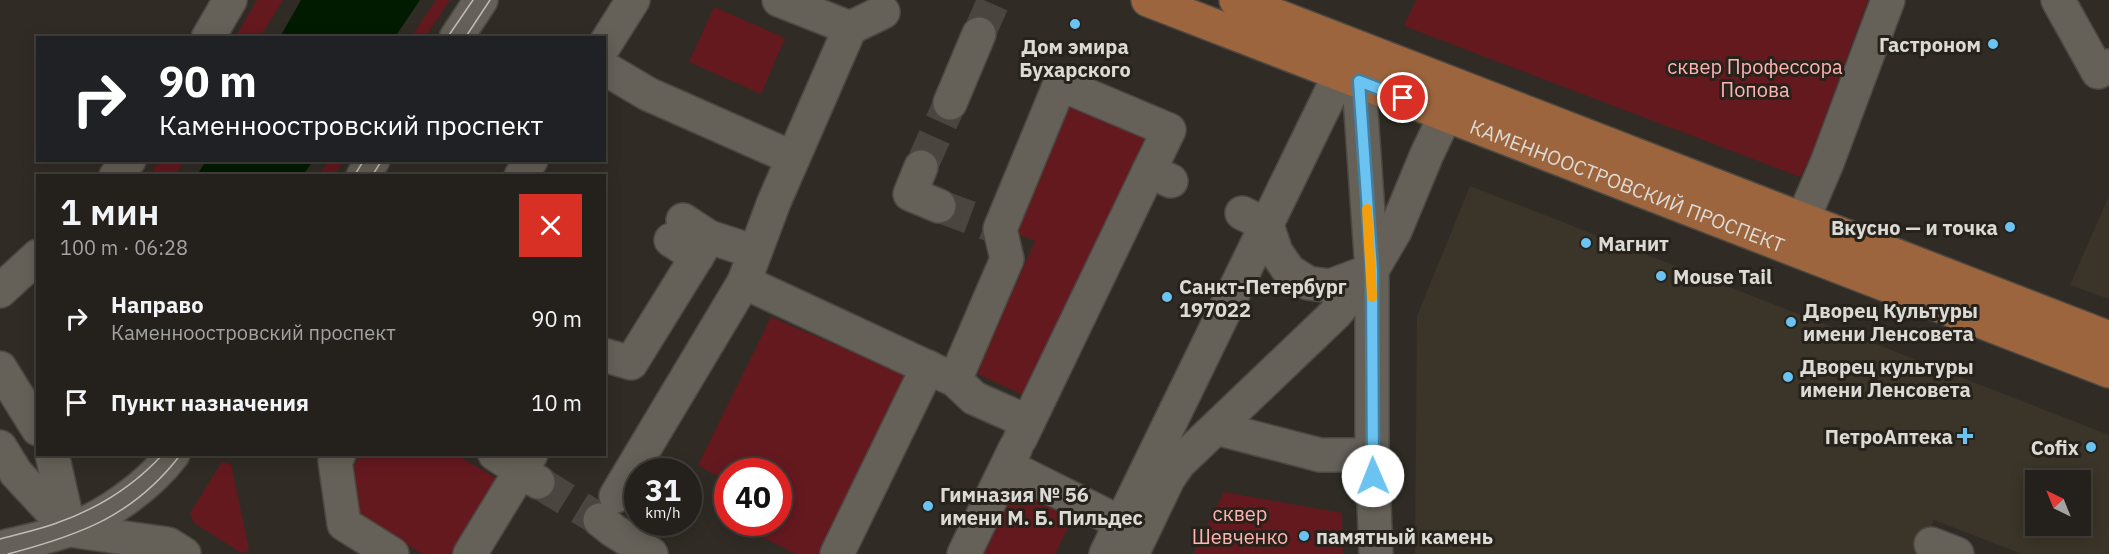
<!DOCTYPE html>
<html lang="ru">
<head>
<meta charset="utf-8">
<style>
	body { margin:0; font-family:"IBM Plex Sans",sans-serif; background:#302e29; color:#f1f3f6; height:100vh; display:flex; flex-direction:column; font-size:22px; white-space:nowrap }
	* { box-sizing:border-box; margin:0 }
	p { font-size:20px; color:#a3a3a3 }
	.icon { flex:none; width:33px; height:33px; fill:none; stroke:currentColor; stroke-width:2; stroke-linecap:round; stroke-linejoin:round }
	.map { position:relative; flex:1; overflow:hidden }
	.side { position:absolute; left:36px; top:174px; width:570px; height:282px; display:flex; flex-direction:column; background:#24211c; border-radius:0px; box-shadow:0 3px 15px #0003,0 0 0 2px #413e3b }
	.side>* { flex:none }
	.banner { position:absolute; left:36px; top:36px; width:570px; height:126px; border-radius:0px; box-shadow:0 3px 15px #0003,0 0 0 2px #413e3b; background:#202124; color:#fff; overflow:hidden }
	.needle { width:39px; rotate:317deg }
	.fabs { position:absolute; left:2025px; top:470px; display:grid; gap:12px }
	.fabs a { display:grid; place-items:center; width:66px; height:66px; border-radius:0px; background:#24211c; box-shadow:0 3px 15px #0003,0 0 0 2px #413e3b; font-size:30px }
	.speed { position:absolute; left:624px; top:458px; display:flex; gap:12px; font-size:30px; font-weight:700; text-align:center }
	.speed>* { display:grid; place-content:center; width:78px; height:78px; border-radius:50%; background:#24211c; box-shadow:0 3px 15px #0003,0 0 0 2px #413e3b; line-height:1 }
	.speed small { font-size:15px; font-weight:400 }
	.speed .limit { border:9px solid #d22; background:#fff; color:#111 }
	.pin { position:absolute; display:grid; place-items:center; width:51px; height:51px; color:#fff; margin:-26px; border:3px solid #fff; border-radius:50%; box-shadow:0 2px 6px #0007 }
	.me { position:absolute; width:66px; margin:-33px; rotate:359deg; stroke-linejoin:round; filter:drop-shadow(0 0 4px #0008) }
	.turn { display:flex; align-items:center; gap:21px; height:126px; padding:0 24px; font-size:27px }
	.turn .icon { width:78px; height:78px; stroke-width:2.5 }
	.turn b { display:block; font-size:42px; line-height:51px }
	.round { display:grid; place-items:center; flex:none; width:63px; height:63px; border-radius:0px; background:#302e29 }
	.overview { display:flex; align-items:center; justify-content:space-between; height:102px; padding:0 24px }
	h1 { font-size:36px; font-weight:600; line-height:45px }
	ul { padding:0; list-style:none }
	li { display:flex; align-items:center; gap:18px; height:84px; padding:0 24px }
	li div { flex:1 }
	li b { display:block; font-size:22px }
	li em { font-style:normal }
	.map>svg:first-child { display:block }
	.built { fill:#3b3428; fill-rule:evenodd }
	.green { fill:#64191f }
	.water { fill:#001b00 }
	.pier { fill:#302c25 }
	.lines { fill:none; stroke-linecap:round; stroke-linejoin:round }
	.minor-tunnel { stroke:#4a463f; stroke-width:33; stroke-dasharray:33 16; stroke-linecap:butt }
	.minor-casing { stroke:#4b4842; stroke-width:36 }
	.major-casing { stroke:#4b4842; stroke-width:36 }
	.minor { stroke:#656058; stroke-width:33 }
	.major { stroke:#9d653d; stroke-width:33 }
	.tram { stroke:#bfbdb8; stroke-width:1.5 }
	.route-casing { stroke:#457f9d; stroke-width:15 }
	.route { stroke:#6ac3f1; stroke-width:10 }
	.slow { stroke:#f59e0b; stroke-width:10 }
	.poi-dot { fill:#6ac3f1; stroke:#27231c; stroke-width:2 }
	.labels { text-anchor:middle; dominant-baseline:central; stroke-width:6; stroke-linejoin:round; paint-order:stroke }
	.poi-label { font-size:20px; font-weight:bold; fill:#dcdad5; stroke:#27231c; text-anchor:start }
	.park-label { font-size:20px; fill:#ffb4b2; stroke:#27231c }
	.street-label { font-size:20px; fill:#dcdad5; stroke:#27231c }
</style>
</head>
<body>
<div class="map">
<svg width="2109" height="554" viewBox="0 0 2109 554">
	<rect width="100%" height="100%" fill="#302c25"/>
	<!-- built -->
	<g class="built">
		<path d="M1470,186L2109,435V554H2022L1934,520L1920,554H1415L1417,316ZM2036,480H2080V525H2036Z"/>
		<polygon points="2109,196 2109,299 2070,285"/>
	</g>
	<!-- green -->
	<g class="green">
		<polygon points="257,0 283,0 260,37 235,37"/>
		<polygon points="436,0 450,0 425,37 411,37"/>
		<polygon points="1416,0 1868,0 1810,157 1800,177 1404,26"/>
		<polygon points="714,7 785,38 761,94 689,62"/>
		<polygon points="1062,104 1148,139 1027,397 976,373 1035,241 1008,230"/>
		<polygon points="160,160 184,160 184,161 175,175 149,175"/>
		<polygon points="329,161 344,161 334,175 319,175"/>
		<polygon points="771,317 911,377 823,554 796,554 746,529 750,522 778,522 778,471 728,471 727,482 698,465"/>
		<polygon points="361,455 457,455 499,480 455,554 422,554 359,513 354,465"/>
		<polygon points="222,462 231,464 249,549 243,554 194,523 190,513"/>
		<polygon points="1015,486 1074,515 1055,554 982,554"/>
		<polygon points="1224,492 1342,513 1343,554 1193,554"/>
	</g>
	<!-- water -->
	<g class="water">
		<polygon points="301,0 420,0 395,37 280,37"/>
		<polygon points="206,161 206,160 313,161 303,175 197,175"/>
	</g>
	<!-- pier -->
	<polygon class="pier" points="37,348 38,454 46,455 0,483 0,370"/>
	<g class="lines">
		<!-- minor-tunnel -->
		<g class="minor-tunnel">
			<polyline points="979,34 994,0"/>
			<polyline points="921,167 950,103"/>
			<polyline points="939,206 990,225"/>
			<polyline points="538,482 600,520"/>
		</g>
		<defs>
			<g id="minor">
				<polyline points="779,0 850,28"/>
				<polyline points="2058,0 2098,72 2109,66"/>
				<polyline points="883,12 850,28 774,202 744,282 955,380 974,398 1028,422"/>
				<polyline points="208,38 230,0"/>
				<polyline points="456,38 481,0"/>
				<polyline points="604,46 633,0"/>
				<polyline points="1357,54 1372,270 1372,455 1376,554"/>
				<polyline points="604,68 648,94 793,158"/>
				<polyline points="950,103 979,34"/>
				<polyline points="921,167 910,194 939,206"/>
				<polyline points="116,176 129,160"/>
				<polyline points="363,176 373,160"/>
				<polyline points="521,176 531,160"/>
				<polyline points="1242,213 1267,225 1276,252 1289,271 1308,283 1330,286 1370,271"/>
				<polyline points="1803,219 1827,163 1888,0"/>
				<polyline points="683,220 709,237"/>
				<polyline points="671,240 697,257"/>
				<polyline points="0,291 38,256"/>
				<polyline points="604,355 631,363 709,237 755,252"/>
				<polyline points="0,368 38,429"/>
				<polyline points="955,380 1007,259 1000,229 1060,84 1169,130 1149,171 1171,181"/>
				<polyline points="1216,428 1320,455 1372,455"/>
				<polyline points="1020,439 1149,171"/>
				<polyline points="0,447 16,473 69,530"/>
				<polyline points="52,454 69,529"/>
				<polyline points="339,454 335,461 344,524 392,554"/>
				<polyline points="495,454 538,482"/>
				<polyline points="1007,466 1121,523"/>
				<polyline points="616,496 744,282"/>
				<polyline points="600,520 614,531 651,554"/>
				<polyline points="69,530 168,544 184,554"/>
				<polyline points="1931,544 1957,554"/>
				<path d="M0,548C22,542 46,538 68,530C104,518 150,485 173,454"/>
				<polyline points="470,554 531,454"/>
				<polyline points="837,554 928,367"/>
				<polyline points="964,554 1016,447"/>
				<polyline points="1106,554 1340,74"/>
				<polyline points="1132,554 1168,479 1179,463 1336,313 1372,270 1395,231 1427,154 1446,114"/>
			</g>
			<g id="major">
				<path id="s1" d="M1148,0L2109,371"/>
				<polyline points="1236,0 2109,338"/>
			</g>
		</defs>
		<!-- minor casing -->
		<use href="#minor" class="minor-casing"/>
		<!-- major casing -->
		<use href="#major" class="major-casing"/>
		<!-- minor -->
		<use href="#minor" class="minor"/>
		<!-- major -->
		<use href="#major" class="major"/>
		<!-- tram -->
		<g class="tram">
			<polyline points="447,38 473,0"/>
			<polyline points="465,38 490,0"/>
			<polyline points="354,176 364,160"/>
			<polyline points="372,176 382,160"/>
			<path d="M0,539C18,534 37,530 54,524C95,510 134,486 163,454"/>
			<path d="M8,554C80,535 134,516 181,454"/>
		</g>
	</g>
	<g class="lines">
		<defs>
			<polyline id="route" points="1373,476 1372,270 1359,81 1403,98"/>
		</defs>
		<!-- route casing -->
		<use href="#route" class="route-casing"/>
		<!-- route -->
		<use href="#route" class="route"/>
		<!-- slow -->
		<polyline class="slow" points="1367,209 1372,297"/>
	</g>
	<!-- markers -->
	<g class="poi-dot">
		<circle cx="1075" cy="24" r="6"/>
		<circle cx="1993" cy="44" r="6"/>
		<circle cx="2010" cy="227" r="6"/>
		<circle cx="1586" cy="243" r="6"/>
		<circle cx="1661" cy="276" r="6"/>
		<circle cx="1167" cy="297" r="6"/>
		<circle cx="1791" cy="322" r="6"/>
		<circle cx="1788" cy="377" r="6"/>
		<path d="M1962 427h6v6h6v6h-6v6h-6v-6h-6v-6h6z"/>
		<circle cx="2091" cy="447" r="6"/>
		<circle cx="928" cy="506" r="6"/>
		<circle cx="1304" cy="536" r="6"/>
	</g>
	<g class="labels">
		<!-- poi labels -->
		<g class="poi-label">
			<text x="1981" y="44" text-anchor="end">Гастроном</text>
			<text x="1075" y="46" text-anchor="middle">Дом эмира<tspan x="1075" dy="23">Бухарского</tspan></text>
			<text x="1998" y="227" text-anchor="end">Вкусно — и точка</text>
			<text x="1598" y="243">Магнит</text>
			<text x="1673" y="276">Mouse Tail</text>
			<text x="1179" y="286">Санкт-Петербург<tspan x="1179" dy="23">197022</tspan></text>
			<text x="1803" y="310">Дворец Культуры<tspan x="1803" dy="23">имени Ленсовета</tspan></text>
			<text x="1800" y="366">Дворец культуры<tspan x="1800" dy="23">имени Ленсовета</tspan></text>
			<text x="1953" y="436" text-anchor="end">ПетроАптека</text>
			<text x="2079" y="447" text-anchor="end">Cofix</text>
			<text x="940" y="494">Гимназия № 56<tspan x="940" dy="23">имени М. Б. Пильдес</tspan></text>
			<text x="1316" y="536">памятный камень</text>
		</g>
		<!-- park labels -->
		<g class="park-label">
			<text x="1755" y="66">сквер Профессора<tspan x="1755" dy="23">Попова</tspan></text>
			<text x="1240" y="513">сквер<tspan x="1240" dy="23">Шевченко</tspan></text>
		</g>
		<!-- street labels -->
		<g class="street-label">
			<text stroke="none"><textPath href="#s1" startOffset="514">КАМЕННООСТРОВСКИЙ ПРОСПЕКТ</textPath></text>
		</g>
	</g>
</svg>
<div class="fabs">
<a><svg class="needle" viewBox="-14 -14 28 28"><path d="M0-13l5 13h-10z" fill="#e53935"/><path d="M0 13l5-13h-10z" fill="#a3a3a3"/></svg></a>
</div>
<div class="speed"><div>31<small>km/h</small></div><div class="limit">40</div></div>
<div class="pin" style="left:1403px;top:98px;background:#d93025"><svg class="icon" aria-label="arrive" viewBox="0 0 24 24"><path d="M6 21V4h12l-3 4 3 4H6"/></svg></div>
<svg class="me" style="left:1373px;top:476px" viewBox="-20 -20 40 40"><circle r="19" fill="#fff"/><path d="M0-13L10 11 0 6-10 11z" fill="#6ac3f1"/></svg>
<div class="banner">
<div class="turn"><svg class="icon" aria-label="right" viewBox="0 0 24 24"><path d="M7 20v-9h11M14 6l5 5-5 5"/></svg><div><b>90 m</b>Каменноостровский проспект</div></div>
</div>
<section class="side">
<div class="overview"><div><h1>1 мин</h1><p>100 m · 06:28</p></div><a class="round" style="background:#d93025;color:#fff"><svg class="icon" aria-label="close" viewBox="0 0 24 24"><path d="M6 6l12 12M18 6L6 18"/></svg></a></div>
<ul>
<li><svg class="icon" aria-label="right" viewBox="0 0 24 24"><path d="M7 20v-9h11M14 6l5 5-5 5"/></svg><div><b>Направо</b><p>Каменноостровский проспект</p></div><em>90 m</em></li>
<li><svg class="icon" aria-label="arrive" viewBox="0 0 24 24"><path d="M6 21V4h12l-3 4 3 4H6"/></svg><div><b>Пункт назначения</b></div><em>10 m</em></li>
</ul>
</section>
</div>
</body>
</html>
